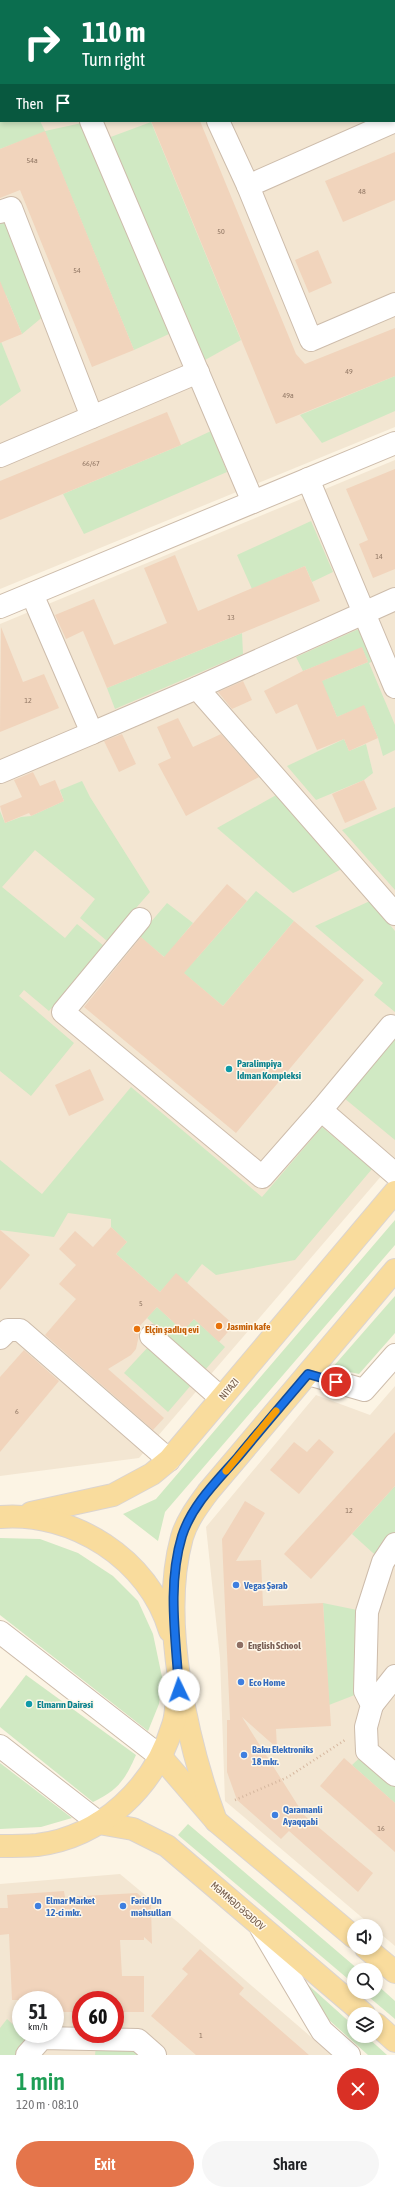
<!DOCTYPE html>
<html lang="en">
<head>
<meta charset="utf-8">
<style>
	body { margin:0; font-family:"Asap Condensed",sans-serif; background:#f6f6f6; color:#202124; height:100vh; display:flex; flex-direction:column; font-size:15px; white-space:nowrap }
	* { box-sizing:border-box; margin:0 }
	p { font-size:13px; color:#757577 }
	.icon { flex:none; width:22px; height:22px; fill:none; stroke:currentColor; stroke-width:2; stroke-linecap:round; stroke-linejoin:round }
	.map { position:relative; height:2055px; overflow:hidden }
	.side { display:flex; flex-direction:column; background:#fff; flex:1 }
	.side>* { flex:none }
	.top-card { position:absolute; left:0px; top:0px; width:395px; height:122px; box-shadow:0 2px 6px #0003; background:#0b6e4f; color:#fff; overflow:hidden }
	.fabs { position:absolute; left:347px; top:1919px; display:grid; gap:8px }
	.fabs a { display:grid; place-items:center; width:36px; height:36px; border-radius:50%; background:#fff; box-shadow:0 2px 6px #0003; font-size:20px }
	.speed { position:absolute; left:12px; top:1991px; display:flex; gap:8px; font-size:20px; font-weight:700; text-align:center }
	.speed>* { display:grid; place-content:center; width:52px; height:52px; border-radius:50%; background:#fff; box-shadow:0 2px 6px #0003; line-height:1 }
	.speed small { font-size:10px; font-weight:400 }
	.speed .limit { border:6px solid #d22; background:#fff; color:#111 }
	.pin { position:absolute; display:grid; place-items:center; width:34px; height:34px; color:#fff; margin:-17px; border:2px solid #fff; border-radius:50%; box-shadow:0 1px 4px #0007 }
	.me { position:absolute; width:44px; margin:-22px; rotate:357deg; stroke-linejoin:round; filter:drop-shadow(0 0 3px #0008) }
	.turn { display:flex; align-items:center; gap:14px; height:84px; padding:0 16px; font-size:18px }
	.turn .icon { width:52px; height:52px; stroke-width:2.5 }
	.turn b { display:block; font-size:28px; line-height:34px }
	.then { display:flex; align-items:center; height:38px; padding:0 16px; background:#0003; gap:8px; font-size:15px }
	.round { display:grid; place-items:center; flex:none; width:42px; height:42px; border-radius:21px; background:#f6f6f6 }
	.headline { display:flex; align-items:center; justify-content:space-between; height:68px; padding:0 16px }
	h1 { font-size:24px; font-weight:600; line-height:30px; color:#1e9e55 }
	.primary-button { display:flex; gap:8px; margin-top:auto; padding:8px 16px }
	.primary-button a { flex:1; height:46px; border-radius:24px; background:#e4754b; color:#fff; font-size:16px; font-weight:600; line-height:46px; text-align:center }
	.primary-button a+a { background:#f6f6f6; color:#202124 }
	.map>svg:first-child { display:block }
	.residential { fill:#f3e6d2; fill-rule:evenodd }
	.green { fill:#d0e9c3 }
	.building { fill:#f1d4bc }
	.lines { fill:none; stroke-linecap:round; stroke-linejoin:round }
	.minor-casing { stroke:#cdbcab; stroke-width:24 }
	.major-casing { stroke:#dbd4d0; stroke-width:24 }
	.path { stroke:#d5b79f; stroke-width:2.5; stroke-dasharray:1 3; stroke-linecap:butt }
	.minor { stroke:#fff; stroke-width:22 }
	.major { stroke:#f9dc9d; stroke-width:22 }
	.route-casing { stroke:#114b97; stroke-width:10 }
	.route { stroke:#1a73e8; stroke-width:7 }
	.slow { stroke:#f59e0b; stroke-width:7 }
	.culture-dot { fill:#0f9aa8; stroke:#fff8ea; stroke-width:1.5 }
	.food-dot { fill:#e8710a; stroke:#fff8ea; stroke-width:1.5 }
	.shop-dot { fill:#3f7fe0; stroke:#fff8ea; stroke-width:1.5 }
	.education-dot { fill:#8d6e63; stroke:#fff8ea; stroke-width:1.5 }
	.labels { text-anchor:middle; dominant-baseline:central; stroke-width:3; stroke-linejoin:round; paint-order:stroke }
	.number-label { font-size:8px; fill:#937966 }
	.culture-label { font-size:10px; font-weight:bold; fill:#0d838f; stroke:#fff8ea; text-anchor:start }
	.food-label { font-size:10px; font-weight:bold; fill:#c56008; stroke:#fff8ea; text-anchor:start }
	.street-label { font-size:10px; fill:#745b4a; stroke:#fff8ea }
	.shop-label { font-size:10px; font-weight:bold; fill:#366cbe; stroke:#fff8ea; text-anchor:start }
	.education-label { font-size:10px; font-weight:bold; fill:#785e54; stroke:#fff8ea; text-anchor:start }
</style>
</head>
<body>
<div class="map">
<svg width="395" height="2055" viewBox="0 0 395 2055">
	<rect width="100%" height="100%" fill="#fcf4e4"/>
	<!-- residential -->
	<g class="residential">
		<path d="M0,0H395V427L0,589ZM1,1H394V121H1Z"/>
		<polygon points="395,460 395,1160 139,1458 0,1476 0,624"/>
		<polygon points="395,1386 395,1946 376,1930 376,1926 372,1926 225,1801 220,1658 206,1527 316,1395 370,1415"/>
		<path d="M120,1874L180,1924L332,2055H0V1884ZM21,2000H55V2034H21ZM81,2000H115V2034H81Z"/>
	</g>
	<!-- green -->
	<g class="green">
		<polygon points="172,0 337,0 335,1"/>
		<polygon points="0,65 1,121 40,121 45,131 91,121 180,329 134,350 45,132 0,149"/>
		<polygon points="151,122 241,340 205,360 108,138"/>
		<polygon points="0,212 51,310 22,334 6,295 0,297"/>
		<polygon points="0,339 21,391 0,406"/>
		<polygon points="395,376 395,411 322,443 300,415"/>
		<polygon points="211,431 227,472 84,534 63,494 181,445"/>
		<polygon points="311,521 333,572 312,582 305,566 252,589 237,555"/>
		<polygon points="363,627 377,659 369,663 395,725 395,750 383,756 378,738 364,706 337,717 332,705 318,711 309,686 368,662 362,648 303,671 296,657"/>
		<polygon points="242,633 243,654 115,709 107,688"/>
		<polygon points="344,739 349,751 366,744 373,773 364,780 316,800 287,766"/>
		<polygon points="82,781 90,797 150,892 107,941 80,918 95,899 35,850 2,887 65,938 77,924 104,946 49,1011 24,990 19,996 74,1043 31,1096 0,1071 0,811 5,823 21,817 31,816 64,801 60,790"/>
		<polygon points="278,794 342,869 293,893 217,828"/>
		<polygon points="395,807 395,890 342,830"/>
		<polygon points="256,891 294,921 223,1006 139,936 167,903 193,923 178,941 197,958"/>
		<polygon points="370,901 395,931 395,1012 374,995 383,983 315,926"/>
		<polygon points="395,1038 395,1140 344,1098"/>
		<polygon points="131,1087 262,1197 322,1127 372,1169 295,1260 216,1275 202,1264 187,1283 176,1274 160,1292 116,1254 127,1242 111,1227 111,1219 68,1213 54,1237 0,1230 0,1160 42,1194"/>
		<polygon points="395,1220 395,1245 165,1512 158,1541 123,1514 156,1499"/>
		<polygon points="395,1296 395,1333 359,1374 332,1368"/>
		<polygon points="157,1307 183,1331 194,1319 225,1347 205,1370 147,1318"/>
		<polygon points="149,1346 192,1384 168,1412 124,1373"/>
		<polygon points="395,1486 395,1544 383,1562 352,1534"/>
		<polygon points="0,1538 40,1539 78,1553 113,1576 138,1601 153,1634 162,1677 159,1704 148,1731 0,1615"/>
		<polygon points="323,1603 367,1612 365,1691 329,1705"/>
		<path d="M26,1675L136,1755C125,1780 118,1790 93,1802L0,1727V1709Z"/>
		<polygon points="367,1751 395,1775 395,1803 352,1765"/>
		<polygon points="0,1763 72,1818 41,1827 0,1829"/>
		<polygon points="188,1824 359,1970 354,1970 354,1984 178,1835"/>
		<polygon points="305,1982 354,2026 354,2036 366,2036 387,2055 368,2055 329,2020"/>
		<polygon points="376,1984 395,2001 395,2019 363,1992 376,1992"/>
		<polygon points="7,2019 21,2032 21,2034 29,2039 15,2055 0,2055 0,2028"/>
		<polygon points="97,2039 155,2055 95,2055"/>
	</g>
	<!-- building -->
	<g class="building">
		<polygon points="151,121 200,121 296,354 305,364 395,328 395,376 276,424"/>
		<polygon points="45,131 134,350 92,367 20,190 0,198 0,149"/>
		<polygon points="395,152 395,200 343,222 325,181"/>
		<polygon points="318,250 332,283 309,293 295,260"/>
		<polygon points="0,281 22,334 0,343"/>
		<polygon points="167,412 181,445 0,520 0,481"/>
		<polygon points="395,469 395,569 373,578 359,544 368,540 346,489"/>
		<polygon points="175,555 198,611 305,566 320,601 107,688 83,631 66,639 55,615 94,599 114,645 167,623 144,568"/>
		<polygon points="1,627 23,682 44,674 59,708 0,732"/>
		<polygon points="362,647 368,662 322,681 337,717 364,705 378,738 349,751 344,739 317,750 297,704 276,714 264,691 303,671"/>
		<polygon points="243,681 252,700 232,709 218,692"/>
		<polygon points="178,718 193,747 221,734 259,777 186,816 158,764 171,758 157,727"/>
		<polygon points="122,734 136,764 119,772 104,741"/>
		<polygon points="33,772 40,786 55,780 64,801 31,816 29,813 5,823 0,806 22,797 14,780"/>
		<polygon points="364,780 377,809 345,823 332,794"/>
		<polygon points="227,884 247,901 184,973 223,1006 294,921 364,980 236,1133 84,1007 141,937 164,957"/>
		<polygon points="90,1069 104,1100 69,1116 55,1085"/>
		<polygon points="111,1227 127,1242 116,1254 160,1292 176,1273 234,1325 219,1342 194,1319 183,1331 157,1307 137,1329 139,1335 136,1349 131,1355 108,1369 164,1418 153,1430 45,1335 76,1299 59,1284 76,1265 59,1249 75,1231 93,1247"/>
		<polygon points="0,1230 30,1255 0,1290"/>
		<polygon points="24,1350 59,1381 0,1452 0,1377"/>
		<polygon points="395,1432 395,1486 311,1579 284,1554"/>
		<polygon points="319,1439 334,1452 299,1494 270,1470 294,1442 307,1452"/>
		<polygon points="245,1501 265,1513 236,1561 261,1560 263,1606 323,1603 331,1726 276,1729 277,1748 242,1717 304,1815 373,1873 358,1892 289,1831 281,1839 237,1800 227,1772 227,1720 230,1720 222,1539"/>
		<polygon points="344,1758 395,1803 395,1852 320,1786"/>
		<polygon points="64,1891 65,1897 137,1893 151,1905 152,1944 144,1937 144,1940 120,1940 122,1976 144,1976 144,2012 115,2012 115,2000 81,2000 81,2012 55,2012 55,2000 12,2000 9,1934 0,1935 0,1908 8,1908 7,1895"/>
		<polygon points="200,1949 244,1988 239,1994 309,2055 196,2055 151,2016 188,1974 182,1969"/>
	</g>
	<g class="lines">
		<defs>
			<g id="minor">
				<polyline points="83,0 83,1"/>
				<polyline points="394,39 395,38"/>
				<polyline points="0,49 1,49"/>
				<polyline points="91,121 253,502"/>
				<polyline points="218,121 248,186 395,121"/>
				<polyline points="248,186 311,340 395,304"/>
				<polyline points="0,212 11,208 92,417"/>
				<polyline points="0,456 198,372"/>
				<polyline points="308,479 395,687"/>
				<polyline points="32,594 92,733 197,688 395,914"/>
				<polyline points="0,607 395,443"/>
				<polyline points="197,688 395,599"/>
				<polyline points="0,772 92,733"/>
				<polyline points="140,919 63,1012 262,1177 321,1110 395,1174"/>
				<polyline points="321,1110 391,1026"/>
				<polyline points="151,1336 221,1398"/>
				<polyline points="0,1338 8,1330 20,1330 169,1460"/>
				<polyline points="308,1374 364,1390 395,1355"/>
				<polyline points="395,1544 383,1562 367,1612 365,1691 372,1705 366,1727 367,1751 395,1775"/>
				<polyline points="0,1632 161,1757"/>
				<polyline points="372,1705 395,1676"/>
				<polyline points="0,1746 99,1823"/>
				<polyline points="261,1928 322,2031 349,2055"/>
				<polyline points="27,2055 42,2038 138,2040 155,2055"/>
			</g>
			<g id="major">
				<polyline points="31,1513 113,1495 152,1474 169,1460 395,1192"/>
				<path d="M0,1517C73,1511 149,1559 170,1631"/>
				<polyline points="161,1757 216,1821 354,1937"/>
				<path d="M216,1821C187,1742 159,1620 182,1537C187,1520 198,1506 208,1492L395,1270"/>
				<polyline points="99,1823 133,1829 167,1846 364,2014"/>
				<path d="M0,1846C12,1846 25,1846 37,1845C102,1837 155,1786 173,1725C176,1717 176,1707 177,1698"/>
				<polyline points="366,1948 395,1972"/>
				<polyline points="376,2024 395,2041"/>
			</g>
		</defs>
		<!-- minor casing -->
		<use href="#minor" class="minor-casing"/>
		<!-- major casing -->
		<use href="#major" class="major-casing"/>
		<!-- path -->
		<polyline class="path" points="235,1800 288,1777 345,1740"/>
		<!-- minor -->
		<use href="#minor" class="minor"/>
		<!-- major -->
		<use href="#major" class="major"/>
	</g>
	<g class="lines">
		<defs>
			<path id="route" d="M179,1690C176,1639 167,1585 182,1536C192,1505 217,1481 238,1457C261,1429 285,1401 308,1374L336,1382"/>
		</defs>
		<!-- route casing -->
		<use href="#route" class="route-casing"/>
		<!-- route -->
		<use href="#route" class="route"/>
		<!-- slow -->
		<polyline class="slow" points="226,1471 276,1411"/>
	</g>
	<!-- markers -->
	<g class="culture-dot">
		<circle cx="229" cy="1069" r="4"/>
		<circle cx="29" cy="1704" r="4"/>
	</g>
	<g class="food-dot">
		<circle cx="219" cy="1326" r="4"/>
		<circle cx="137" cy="1329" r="4"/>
	</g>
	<g class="shop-dot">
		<circle cx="236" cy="1585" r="4"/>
		<circle cx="241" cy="1682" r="4"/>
		<circle cx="244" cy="1755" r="4"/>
		<circle cx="275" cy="1815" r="4"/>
		<circle cx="38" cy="1906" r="4"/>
		<circle cx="123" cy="1906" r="4"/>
	</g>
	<circle class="education-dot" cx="240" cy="1645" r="4"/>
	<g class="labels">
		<!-- number labels -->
		<g class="number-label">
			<text x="32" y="160">54a</text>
			<text x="362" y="191">48</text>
			<text x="221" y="231">50</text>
			<text x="77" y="270">54</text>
			<text x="349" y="371">49</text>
			<text x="288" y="395">49a</text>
			<text x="91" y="463">66/67</text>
			<text x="379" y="556">14</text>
			<text x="231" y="617">13</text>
			<text x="28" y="700">12</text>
			<text x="141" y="1303">5</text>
			<text x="17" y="1411">6</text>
			<text x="349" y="1510">12</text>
			<text x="381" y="1828">16</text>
			<text x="201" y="2035">1</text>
		</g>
		<!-- culture labels -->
		<g class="culture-label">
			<text x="237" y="1063">Paralimpiya<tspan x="237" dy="12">İdman Kompleksi</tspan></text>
			<text x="37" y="1704">Elmarın Dairəsi</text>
		</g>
		<!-- food labels -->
		<g class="food-label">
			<text x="227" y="1326">Jasmin kafe</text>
			<text x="145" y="1329">Elçin şadlıq evi</text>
		</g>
		<!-- street labels -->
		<g class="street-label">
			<text transform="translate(229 1389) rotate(-50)">NIYAZI</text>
			<text transform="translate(238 1906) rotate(41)">MƏMMƏD ƏSƏDOV</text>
		</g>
		<!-- shop labels -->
		<g class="shop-label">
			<text x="244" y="1585">Vegas Şərab</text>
			<text x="249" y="1682">Eco Home</text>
			<text x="252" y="1749">Baku Elektroniks<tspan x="252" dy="12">18 mkr.</tspan></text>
			<text x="283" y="1809">Qaramanli<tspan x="283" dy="12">Ayaqqabi</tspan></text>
			<text x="46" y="1900">Elmar Market<tspan x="46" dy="12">12-ci mkr.</tspan></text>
			<text x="131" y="1900">Fərid Un<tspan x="131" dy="12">məhsulları</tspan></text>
		</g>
		<!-- education labels -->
		<g class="education-label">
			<text x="248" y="1645">English School</text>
		</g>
	</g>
</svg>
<div class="fabs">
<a><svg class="icon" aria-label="sound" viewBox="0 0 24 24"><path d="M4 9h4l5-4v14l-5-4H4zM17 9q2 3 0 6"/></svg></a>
<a><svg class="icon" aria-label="search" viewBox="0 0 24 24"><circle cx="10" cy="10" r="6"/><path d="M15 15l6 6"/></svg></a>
<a><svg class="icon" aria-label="layers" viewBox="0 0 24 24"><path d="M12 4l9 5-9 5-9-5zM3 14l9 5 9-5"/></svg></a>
</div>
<div class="speed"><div>51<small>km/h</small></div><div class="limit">60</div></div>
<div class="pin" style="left:336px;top:1382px;background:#d93025"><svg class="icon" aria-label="arrive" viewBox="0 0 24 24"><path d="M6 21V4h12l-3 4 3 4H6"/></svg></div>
<svg class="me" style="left:179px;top:1690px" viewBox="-20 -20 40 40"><circle r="19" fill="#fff"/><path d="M0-13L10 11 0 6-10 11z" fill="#1a73e8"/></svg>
<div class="top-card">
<div class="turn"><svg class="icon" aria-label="right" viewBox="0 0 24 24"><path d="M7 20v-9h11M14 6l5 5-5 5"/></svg><div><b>110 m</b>Turn right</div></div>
<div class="then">Then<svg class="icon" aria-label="arrive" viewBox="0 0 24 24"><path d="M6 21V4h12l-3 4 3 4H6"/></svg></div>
</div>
</div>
<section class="side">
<div class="headline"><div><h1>1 min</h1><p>120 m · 08:10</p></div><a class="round" style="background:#d93025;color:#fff"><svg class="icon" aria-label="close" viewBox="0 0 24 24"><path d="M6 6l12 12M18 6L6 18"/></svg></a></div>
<div class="primary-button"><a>Exit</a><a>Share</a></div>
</section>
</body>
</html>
